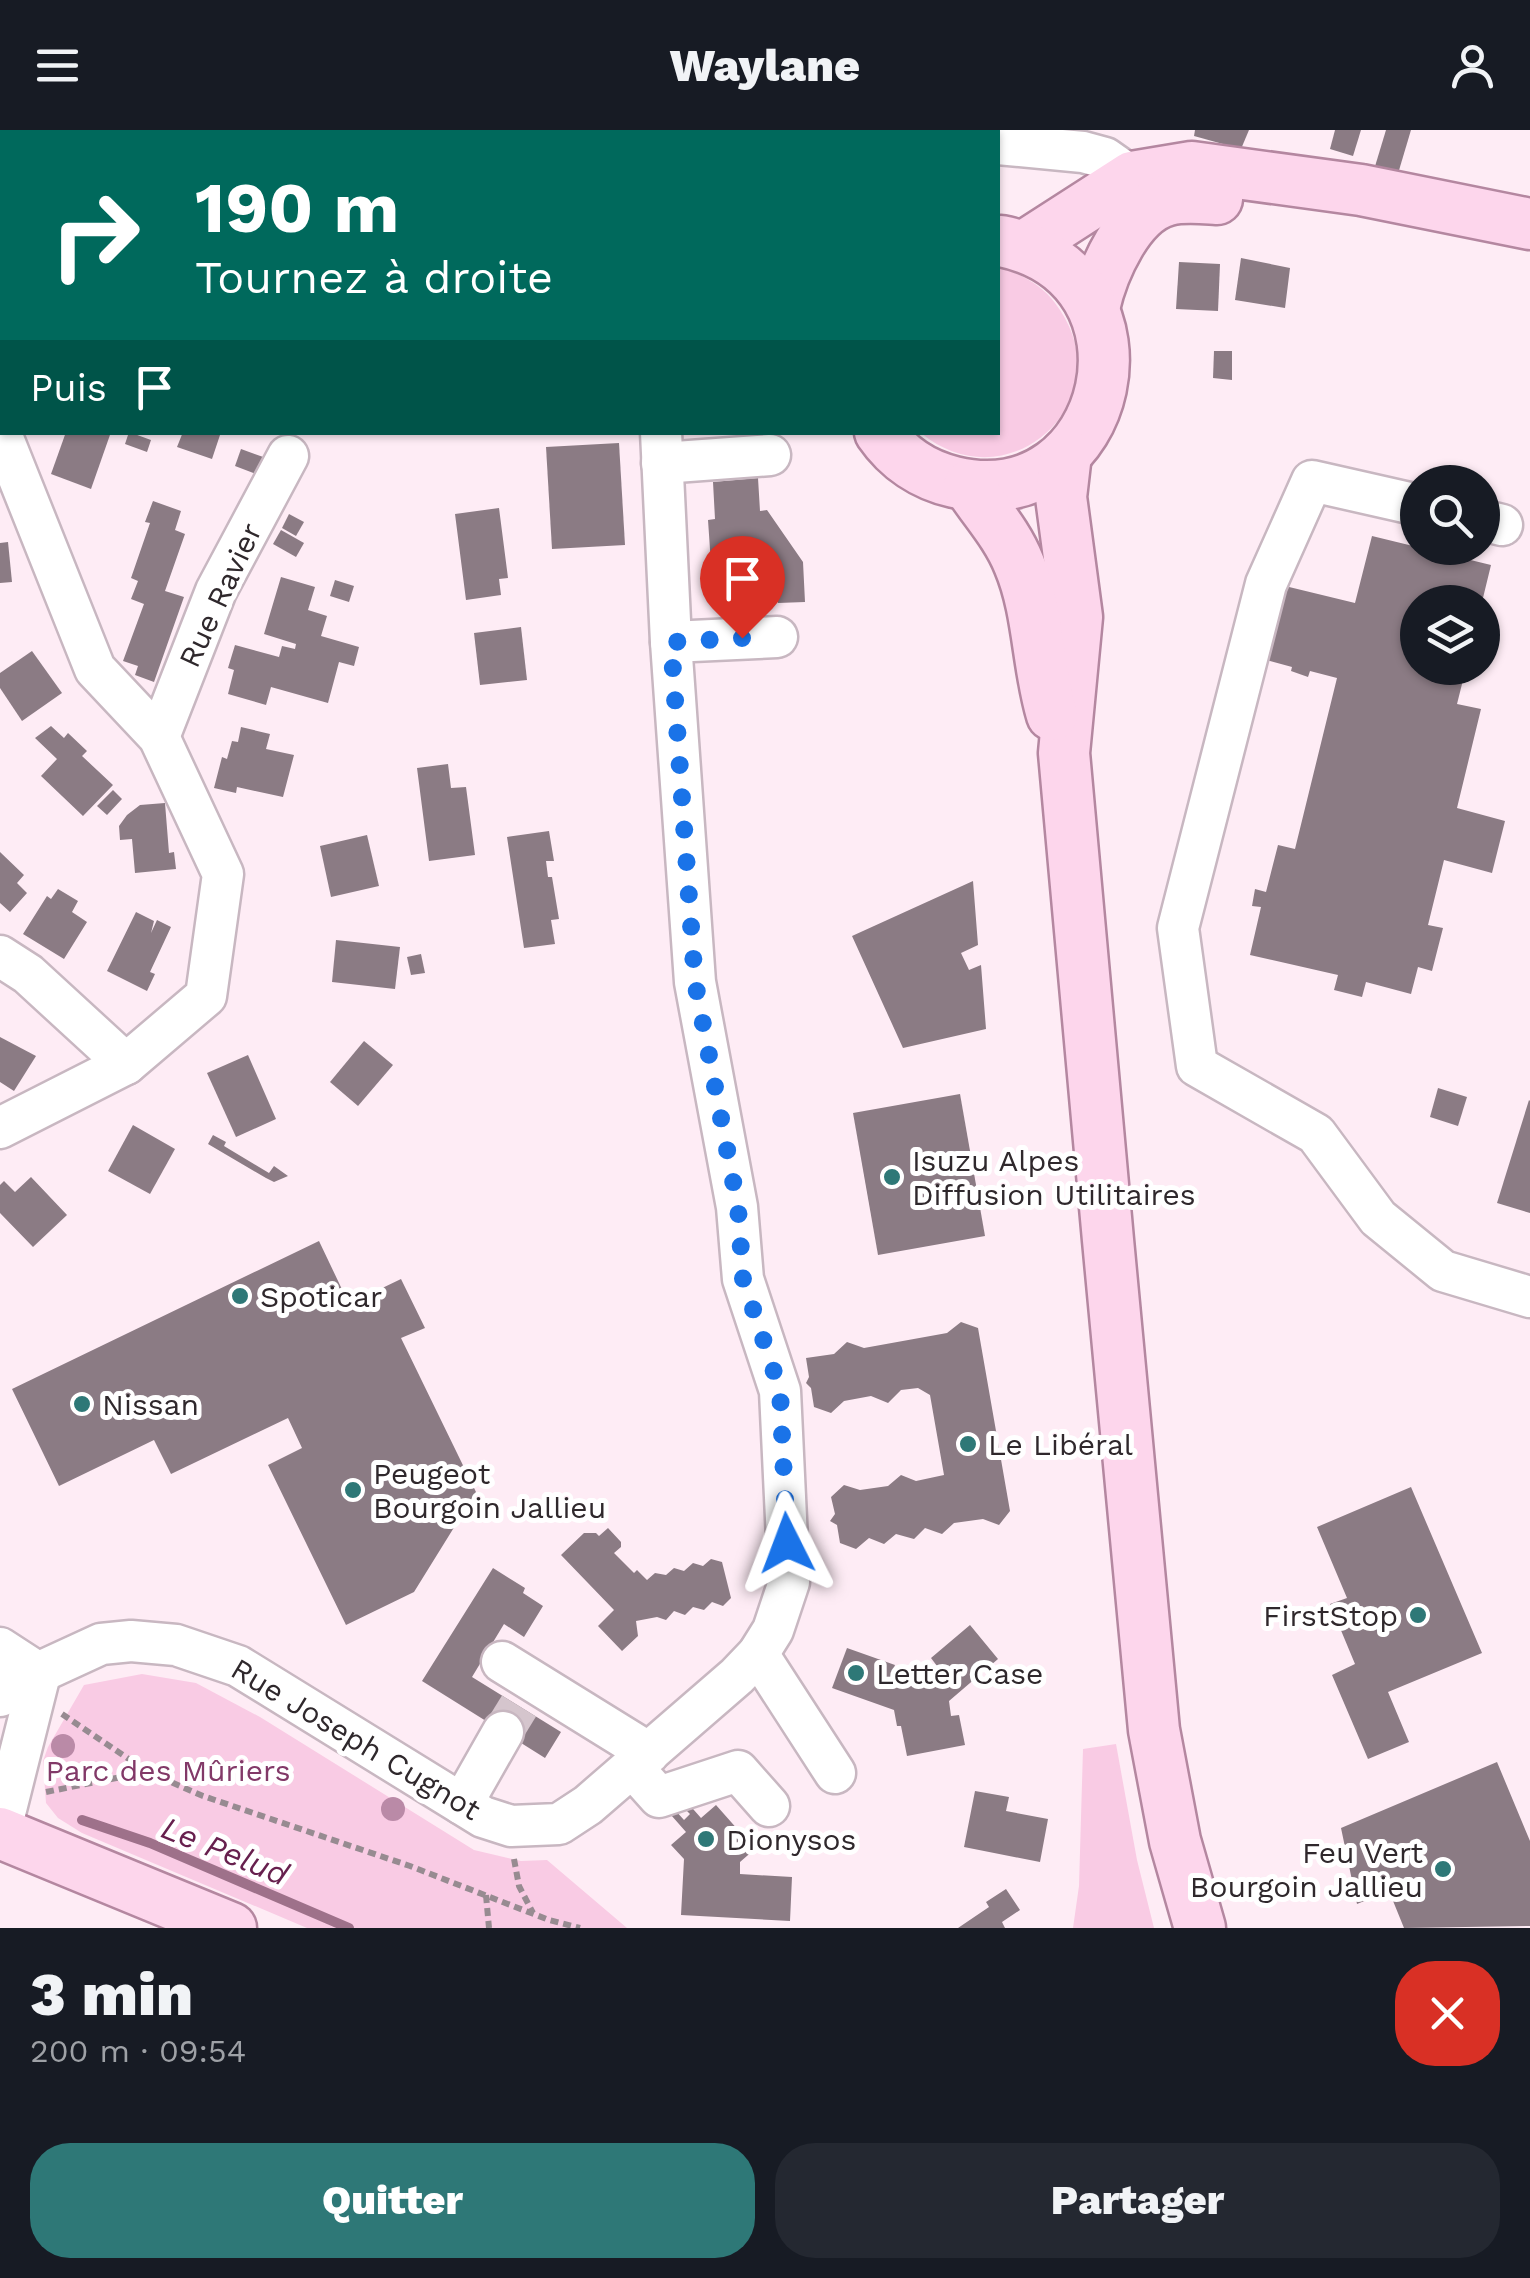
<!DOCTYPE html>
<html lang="fr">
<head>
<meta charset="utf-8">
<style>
	body { margin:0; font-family:"Work Sans",sans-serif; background:#242831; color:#f1f3f6; height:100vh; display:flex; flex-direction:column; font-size:38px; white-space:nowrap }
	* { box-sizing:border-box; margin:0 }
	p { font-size:32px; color:#9ea1a6 }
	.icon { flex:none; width:55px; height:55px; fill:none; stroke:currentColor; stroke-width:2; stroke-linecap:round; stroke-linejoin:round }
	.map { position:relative; height:1798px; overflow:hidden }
	.sheet { display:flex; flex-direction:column; background:#171b24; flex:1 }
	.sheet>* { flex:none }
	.guide { position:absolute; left:0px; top:0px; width:1000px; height:305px; box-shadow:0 2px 8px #0004; background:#00695c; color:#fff; overflow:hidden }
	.controls { position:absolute; left:1400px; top:335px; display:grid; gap:20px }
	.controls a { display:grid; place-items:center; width:100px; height:100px; border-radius:50%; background:#171b24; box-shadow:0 2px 8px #0004; font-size:50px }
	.pin { position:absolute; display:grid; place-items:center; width:85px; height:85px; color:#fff; margin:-102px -42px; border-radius:50% 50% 50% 0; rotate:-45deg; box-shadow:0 0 10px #0007 }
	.pin .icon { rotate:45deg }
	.me { position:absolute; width:110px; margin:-55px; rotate:357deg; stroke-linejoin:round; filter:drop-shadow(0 0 8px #0008) }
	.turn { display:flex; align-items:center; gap:35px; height:210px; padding:0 30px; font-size:45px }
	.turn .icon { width:130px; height:130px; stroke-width:2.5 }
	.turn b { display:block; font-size:70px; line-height:85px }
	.then { display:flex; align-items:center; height:95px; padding:0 30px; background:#0003; gap:20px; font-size:38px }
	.round { display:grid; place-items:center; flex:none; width:105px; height:105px; border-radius:40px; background:#242831 }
	.head { display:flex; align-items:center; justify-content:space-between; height:170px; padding:0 30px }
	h1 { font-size:60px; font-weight:800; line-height:75px }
	.action { display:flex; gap:20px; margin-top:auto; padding:20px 30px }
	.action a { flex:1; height:115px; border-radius:40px; background:#2e7877; color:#fff; font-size:40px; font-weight:800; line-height:115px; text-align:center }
	.action a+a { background:#242831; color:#f1f3f6 }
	header { display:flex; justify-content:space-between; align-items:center; height:130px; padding:0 30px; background:#171b24; font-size:45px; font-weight:800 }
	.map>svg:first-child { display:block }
	.green { fill:#f9cbe4 }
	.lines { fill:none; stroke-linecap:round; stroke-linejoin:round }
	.stream { stroke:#9e718a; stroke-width:10 }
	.building { fill:#8b7b84 }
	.minor-tunnel { stroke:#d5c5cd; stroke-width:40; stroke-dasharray:40 20; stroke-linecap:butt }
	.minor-casing { stroke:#c8b7c1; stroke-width:45 }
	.major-casing { stroke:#b487a0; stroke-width:55 }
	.path { stroke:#978b91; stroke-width:6; stroke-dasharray:8 5; stroke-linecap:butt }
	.minor { stroke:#fff; stroke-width:40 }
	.major { stroke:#fdd6ec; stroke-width:50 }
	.tree { fill:#ba8aa7 }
	.route { stroke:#1a73e8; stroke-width:18; stroke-dasharray:0 32.4 }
	.poi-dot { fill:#2e7877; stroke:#fff; stroke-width:4 }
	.labels { text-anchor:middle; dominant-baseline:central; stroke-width:10; stroke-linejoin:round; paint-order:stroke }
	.street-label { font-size:30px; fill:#2f282c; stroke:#fff }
	.poi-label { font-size:30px; fill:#2f282c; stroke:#fff; text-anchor:start }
	.park-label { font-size:30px; fill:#823968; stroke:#fff }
	.water-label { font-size:32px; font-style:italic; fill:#67204e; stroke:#fff }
</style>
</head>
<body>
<header><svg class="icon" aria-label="menu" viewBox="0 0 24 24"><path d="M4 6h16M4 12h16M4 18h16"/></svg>Waylane<svg class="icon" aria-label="person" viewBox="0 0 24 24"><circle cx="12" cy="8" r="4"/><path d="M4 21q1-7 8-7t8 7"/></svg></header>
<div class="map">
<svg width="1530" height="1798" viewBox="0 0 1530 1798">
	<rect width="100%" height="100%" fill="#feecf5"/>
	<!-- green -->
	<g class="green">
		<path d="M998,138C1019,142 1042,155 1055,173C1127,266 1011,377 921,303L998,302Z"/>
		<polygon points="142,1544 196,1553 260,1587 474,1720 521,1731 547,1730 627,1798 307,1798 82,1703 58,1688 46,1673 43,1631 48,1617 84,1555"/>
		<polygon points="1116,1614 1137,1730 1154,1798 1073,1798 1079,1756 1083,1619"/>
	</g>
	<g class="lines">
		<!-- stream -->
		<polyline class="stream" points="82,1690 150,1713 349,1798"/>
	</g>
	<!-- building -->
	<g class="building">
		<polygon points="1195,0 1249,0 1241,19 1194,6"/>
		<polygon points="1335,0 1361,0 1353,26 1330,19"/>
		<polygon points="1386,0 1411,0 1397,47 1373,43"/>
		<polygon points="1241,128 1290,138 1285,178 1235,170"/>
		<polygon points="1179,132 1220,134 1218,181 1176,179"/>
		<polygon points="1214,221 1232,221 1232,250 1213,248"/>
		<polygon points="66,302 111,302 91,359 51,344"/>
		<polygon points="129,302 151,310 147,322 125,314"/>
		<polygon points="183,302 221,302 212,329 177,317"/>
		<polygon points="619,313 625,415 552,419 546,317"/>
		<polygon points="241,319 266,328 259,345 235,336"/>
		<polygon points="758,348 760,381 767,380 803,432 805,472 778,473 777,462 764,463 766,479 721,482 718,433 711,434 708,390 715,389 713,352"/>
		<polygon points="153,371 181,381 175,400 185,404 165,461 184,467 154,552 135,545 138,536 123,531 144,474 131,469 138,451 131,448 150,393 145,392"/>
		<polygon points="499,378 508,448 499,449 501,465 466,470 455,384"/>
		<polygon points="289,384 304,392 296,406 282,398"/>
		<polygon points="281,400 304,413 296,427 273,414"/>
		<polygon points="1372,406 1491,435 1482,472 1418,472 1418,538 1466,538 1457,574 1481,579 1457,678 1505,691 1492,743 1444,730 1428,795 1443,798 1432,841 1418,837 1411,864 1366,852 1362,867 1334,860 1338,845 1250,825 1261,777 1252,776 1255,759 1266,762 1278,715 1295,719 1337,548 1310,541 1308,547 1291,541 1292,537 1266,530 1285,456 1355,473"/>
		<polygon points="8,412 12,452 0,453 0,413"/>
		<polygon points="281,447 315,457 308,480 327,486 321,506 359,517 354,536 339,532 328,573 271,557 266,575 228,564 234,540 228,538 235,515 279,527 282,516 295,519 296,514 264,504"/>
		<polygon points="335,450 354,456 349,472 330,466"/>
		<polygon points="521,497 527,550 480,555 474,503"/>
		<polygon points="32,521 62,563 22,591 0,558 0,543"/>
		<polygon points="51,596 64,608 68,603 87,621 82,626 113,655 83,686 41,646 57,629 35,608"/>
		<polygon points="241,597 270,604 266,619 294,625 283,667 237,657 236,663 214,658 222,627 227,629 232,611 238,612"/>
		<polygon points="448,634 451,658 466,657 475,725 429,731 417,638"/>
		<polygon points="113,660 122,669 107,685 97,676"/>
		<polygon points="165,673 169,723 174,722 176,739 135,743 132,709 120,710 119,696 127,685 140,675"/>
		<polygon points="549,701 554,731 546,731 548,747 552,747 559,789 551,790 555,814 524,818 507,707"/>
		<polygon points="367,705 379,756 331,767 320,716"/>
		<polygon points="0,722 24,745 17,753 27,763 10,782 0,773"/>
		<polygon points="973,751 978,815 961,823 969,840 981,835 986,899 903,918 852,806"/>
		<polygon points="58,759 78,771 72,782 87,792 64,829 23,804 47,766 51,769"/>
		<polygon points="136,782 154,791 151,803 157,790 171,797 150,842 155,844 147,861 107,841"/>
		<polygon points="336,810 400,817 395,859 332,852"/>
		<polygon points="421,824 425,843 411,845 407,827"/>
		<polygon points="0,907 36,926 14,961 0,952"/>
		<polygon points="364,911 393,935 358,976 330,952"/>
		<polygon points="248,925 276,989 236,1007 207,943"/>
		<polygon points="1438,958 1467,967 1458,996 1430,987"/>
		<polygon points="960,964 985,1106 878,1125 853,983"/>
		<polygon points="1529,970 1530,971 1530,1083 1497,1073"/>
		<polygon points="133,995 175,1019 150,1064 108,1041"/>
		<polygon points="213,1005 226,1012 224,1016 269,1043 274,1036 288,1046 274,1052 266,1048 208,1014"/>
		<polygon points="31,1047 67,1085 33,1117 0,1083 0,1055 4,1051 15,1062"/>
		<polygon points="319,1111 349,1174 401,1149 425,1198 401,1208 476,1362 414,1462 346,1495 268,1335 302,1318 288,1288 171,1344 154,1310 59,1356 12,1259"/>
		<polygon points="961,1192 978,1198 1010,1381 999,1395 983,1389 954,1393 942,1404 925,1398 914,1409 896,1404 884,1414 869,1408 856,1419 840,1413 837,1395 830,1391 835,1384 831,1367 844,1355 860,1360 888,1356 901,1345 916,1351 944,1345 930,1265 918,1258 901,1260 888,1273 871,1266 844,1271 831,1283 814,1277 811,1258 806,1253 809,1247 806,1228 834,1224 847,1212 864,1218 947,1203"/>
		<polygon points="1411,1357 1482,1523 1388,1562 1409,1612 1368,1629 1332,1545 1355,1534 1330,1474 1347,1468 1317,1397"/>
		<polygon points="608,1398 621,1412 621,1417 614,1423 634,1443 637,1440 647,1450 655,1443 666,1445 674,1438 684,1441 693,1433 703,1436 711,1429 722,1432 731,1468 723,1476 712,1472 704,1480 693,1477 685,1485 674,1481 666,1490 657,1487 636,1491 638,1506 622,1521 598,1496 614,1480 561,1425 584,1403 596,1403 599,1406"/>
		<polygon points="493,1438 525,1458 523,1463 543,1476 524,1507 504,1494 472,1547 561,1602 545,1628 422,1551"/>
		<polygon points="970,1495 998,1529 949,1571 951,1586 959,1585 965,1615 907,1626 901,1596 897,1596 894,1580 832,1558 847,1518 895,1535 892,1543 905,1549 926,1544 937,1536 931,1528"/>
		<polygon points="1497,1632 1530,1711 1530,1796 1404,1798 1389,1761 1357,1774 1341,1698"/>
		<polygon points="975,1661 1009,1667 1006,1681 1048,1689 1040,1732 964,1717"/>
		<polygon points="686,1671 701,1688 716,1675 755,1719 740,1732 740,1744 792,1747 790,1791 681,1785 684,1729 671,1715 686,1702 671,1685 675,1680 684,1690 690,1684 681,1675"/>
		<polygon points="1006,1759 1020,1780 1002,1792 1005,1798 958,1798 989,1777 986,1772"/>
	</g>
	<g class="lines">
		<!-- minor-tunnel -->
		<polyline class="minor-tunnel" points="503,1602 519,1576"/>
		<defs>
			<g id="minor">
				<polyline points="864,0 884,2"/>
				<polyline points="81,2 82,0"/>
				<polyline points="239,2 240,0"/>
				<polyline points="671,2 672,0"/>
				<polyline points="998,14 1083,22 1105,28 1132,47"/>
				<polyline points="0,231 2,225"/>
				<polyline points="0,301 95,539 159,607 223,744 206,866 126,934 0,998"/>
				<polyline points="662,333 770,325"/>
				<polyline points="1418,375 1312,351 1266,454 1178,798 1197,936 1316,1004 1378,1088 1443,1141 1530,1167"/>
				<polyline points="1482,390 1502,395"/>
				<polyline points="671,512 777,507"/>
				<polyline points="159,607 216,461 288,326"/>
				<polyline points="0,826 28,844 126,934"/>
				<polyline points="0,1518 40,1544"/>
				<polyline points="758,1524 835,1643"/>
				<polyline points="502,1532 649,1623"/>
				<polyline points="0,1566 14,1554 101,1514 131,1511 176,1515 238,1536 483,1687 511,1696 559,1694 588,1675 737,1546 758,1524 773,1500 789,1452 780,1261 743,1149 737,1077 695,852 671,512 661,302"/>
				<polyline points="633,1638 659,1667 738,1641 769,1676"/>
				<polyline points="462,1674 503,1602"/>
				<polyline points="0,1703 40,1544"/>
			</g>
			<g id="major">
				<polyline points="488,0 524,2"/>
				<polyline points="785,0 790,2"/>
				<polyline points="1025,116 1132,47 1192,37 1361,60 1530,94"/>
				<path d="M1094,178C1102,142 1128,80 1168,70C1183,66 1201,68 1217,69"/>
				<path d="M880,302C898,328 924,345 954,352C1114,390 1170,145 1001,111"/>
				<polyline points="1066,324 1061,367 1077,487 1064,623 1108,1110 1154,1600 1175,1711 1200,1798"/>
				<path d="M969,356C986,382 1007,404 1019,434C1039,481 1037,536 1052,585"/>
				<polyline points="0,1703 231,1798"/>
			</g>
		</defs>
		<!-- minor casing -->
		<use href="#minor" class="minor-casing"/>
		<!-- major casing -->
		<use href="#major" class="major-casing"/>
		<!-- path -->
		<g class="path">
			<polyline points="62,1584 148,1642 203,1666 410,1736 549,1790 580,1798"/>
			<polyline points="46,1662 146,1642"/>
			<polyline points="514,1729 519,1756 533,1783"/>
			<polyline points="486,1765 489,1798"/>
		</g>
		<!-- minor -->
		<use href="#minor" class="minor"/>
		<!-- major -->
		<use href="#major" class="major"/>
	</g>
	<!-- trees -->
	<g class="tree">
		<circle cx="63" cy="1616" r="12"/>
		<circle cx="393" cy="1679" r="12"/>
	</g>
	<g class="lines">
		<!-- route -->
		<polyline class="route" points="742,508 671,512 695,852 738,1077 743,1149 780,1260 787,1413"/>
	</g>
	<!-- markers -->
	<g class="poi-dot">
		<circle cx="892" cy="1047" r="10"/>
		<circle cx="240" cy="1166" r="10"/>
		<circle cx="82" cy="1274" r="10"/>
		<circle cx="968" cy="1314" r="10"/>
		<circle cx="353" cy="1360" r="10"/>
		<circle cx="1418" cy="1485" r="10"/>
		<circle cx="856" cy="1543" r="10"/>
		<circle cx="706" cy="1709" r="10"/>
		<circle cx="1443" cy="1739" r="10"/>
	</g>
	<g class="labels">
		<!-- street labels -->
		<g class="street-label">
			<text transform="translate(220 465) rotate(-65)">Rue Ravier</text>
			<text transform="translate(356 1609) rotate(31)">Rue Joseph Cugnot</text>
		</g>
		<!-- poi labels -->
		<g class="poi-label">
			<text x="912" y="1030">Isuzu Alpes<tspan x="912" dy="34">Diffusion Utilitaires</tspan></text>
			<text x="260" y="1166">Spoticar</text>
			<text x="102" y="1274">Nissan</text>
			<text x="988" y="1314">Le Libéral</text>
			<text x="373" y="1343">Peugeot<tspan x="373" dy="34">Bourgoin Jallieu</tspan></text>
			<text x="1398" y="1485" text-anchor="end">FirstStop</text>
			<text x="876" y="1543">Letter Case</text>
			<text x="726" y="1709">Dionysos</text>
			<text x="1423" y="1722" text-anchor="end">Feu Vert<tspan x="1423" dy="34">Bourgoin Jallieu</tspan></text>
		</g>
		<!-- park labels -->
		<g class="park-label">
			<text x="168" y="1640">Parc des Mûriers</text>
		</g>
		<!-- water labels -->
		<g class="water-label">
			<text transform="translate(225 1721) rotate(22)">Le Pelud</text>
		</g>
	</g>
</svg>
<div class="controls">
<a><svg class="icon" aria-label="search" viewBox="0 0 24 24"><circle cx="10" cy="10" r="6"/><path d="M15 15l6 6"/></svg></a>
<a><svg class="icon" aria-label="layers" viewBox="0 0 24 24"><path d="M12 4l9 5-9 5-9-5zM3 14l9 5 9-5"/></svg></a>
</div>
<div class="pin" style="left:742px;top:508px;background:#d93025"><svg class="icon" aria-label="arrive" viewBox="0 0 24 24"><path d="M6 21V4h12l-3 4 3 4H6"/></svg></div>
<svg class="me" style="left:787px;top:1413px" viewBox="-20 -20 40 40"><path d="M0-17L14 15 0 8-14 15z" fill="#1a73e8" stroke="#fff" stroke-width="4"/></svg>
<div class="guide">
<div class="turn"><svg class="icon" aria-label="right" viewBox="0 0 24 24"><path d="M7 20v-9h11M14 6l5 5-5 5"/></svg><div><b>190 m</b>Tournez à droite</div></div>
<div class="then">Puis<svg class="icon" aria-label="arrive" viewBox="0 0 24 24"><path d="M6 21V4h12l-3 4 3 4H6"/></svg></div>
</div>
</div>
<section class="sheet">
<div class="head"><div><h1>3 min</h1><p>200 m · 09:54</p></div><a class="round" style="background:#d93025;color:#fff"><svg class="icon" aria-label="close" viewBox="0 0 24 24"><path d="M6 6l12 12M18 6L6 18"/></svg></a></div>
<div class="action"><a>Quitter</a><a>Partager</a></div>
</section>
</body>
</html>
